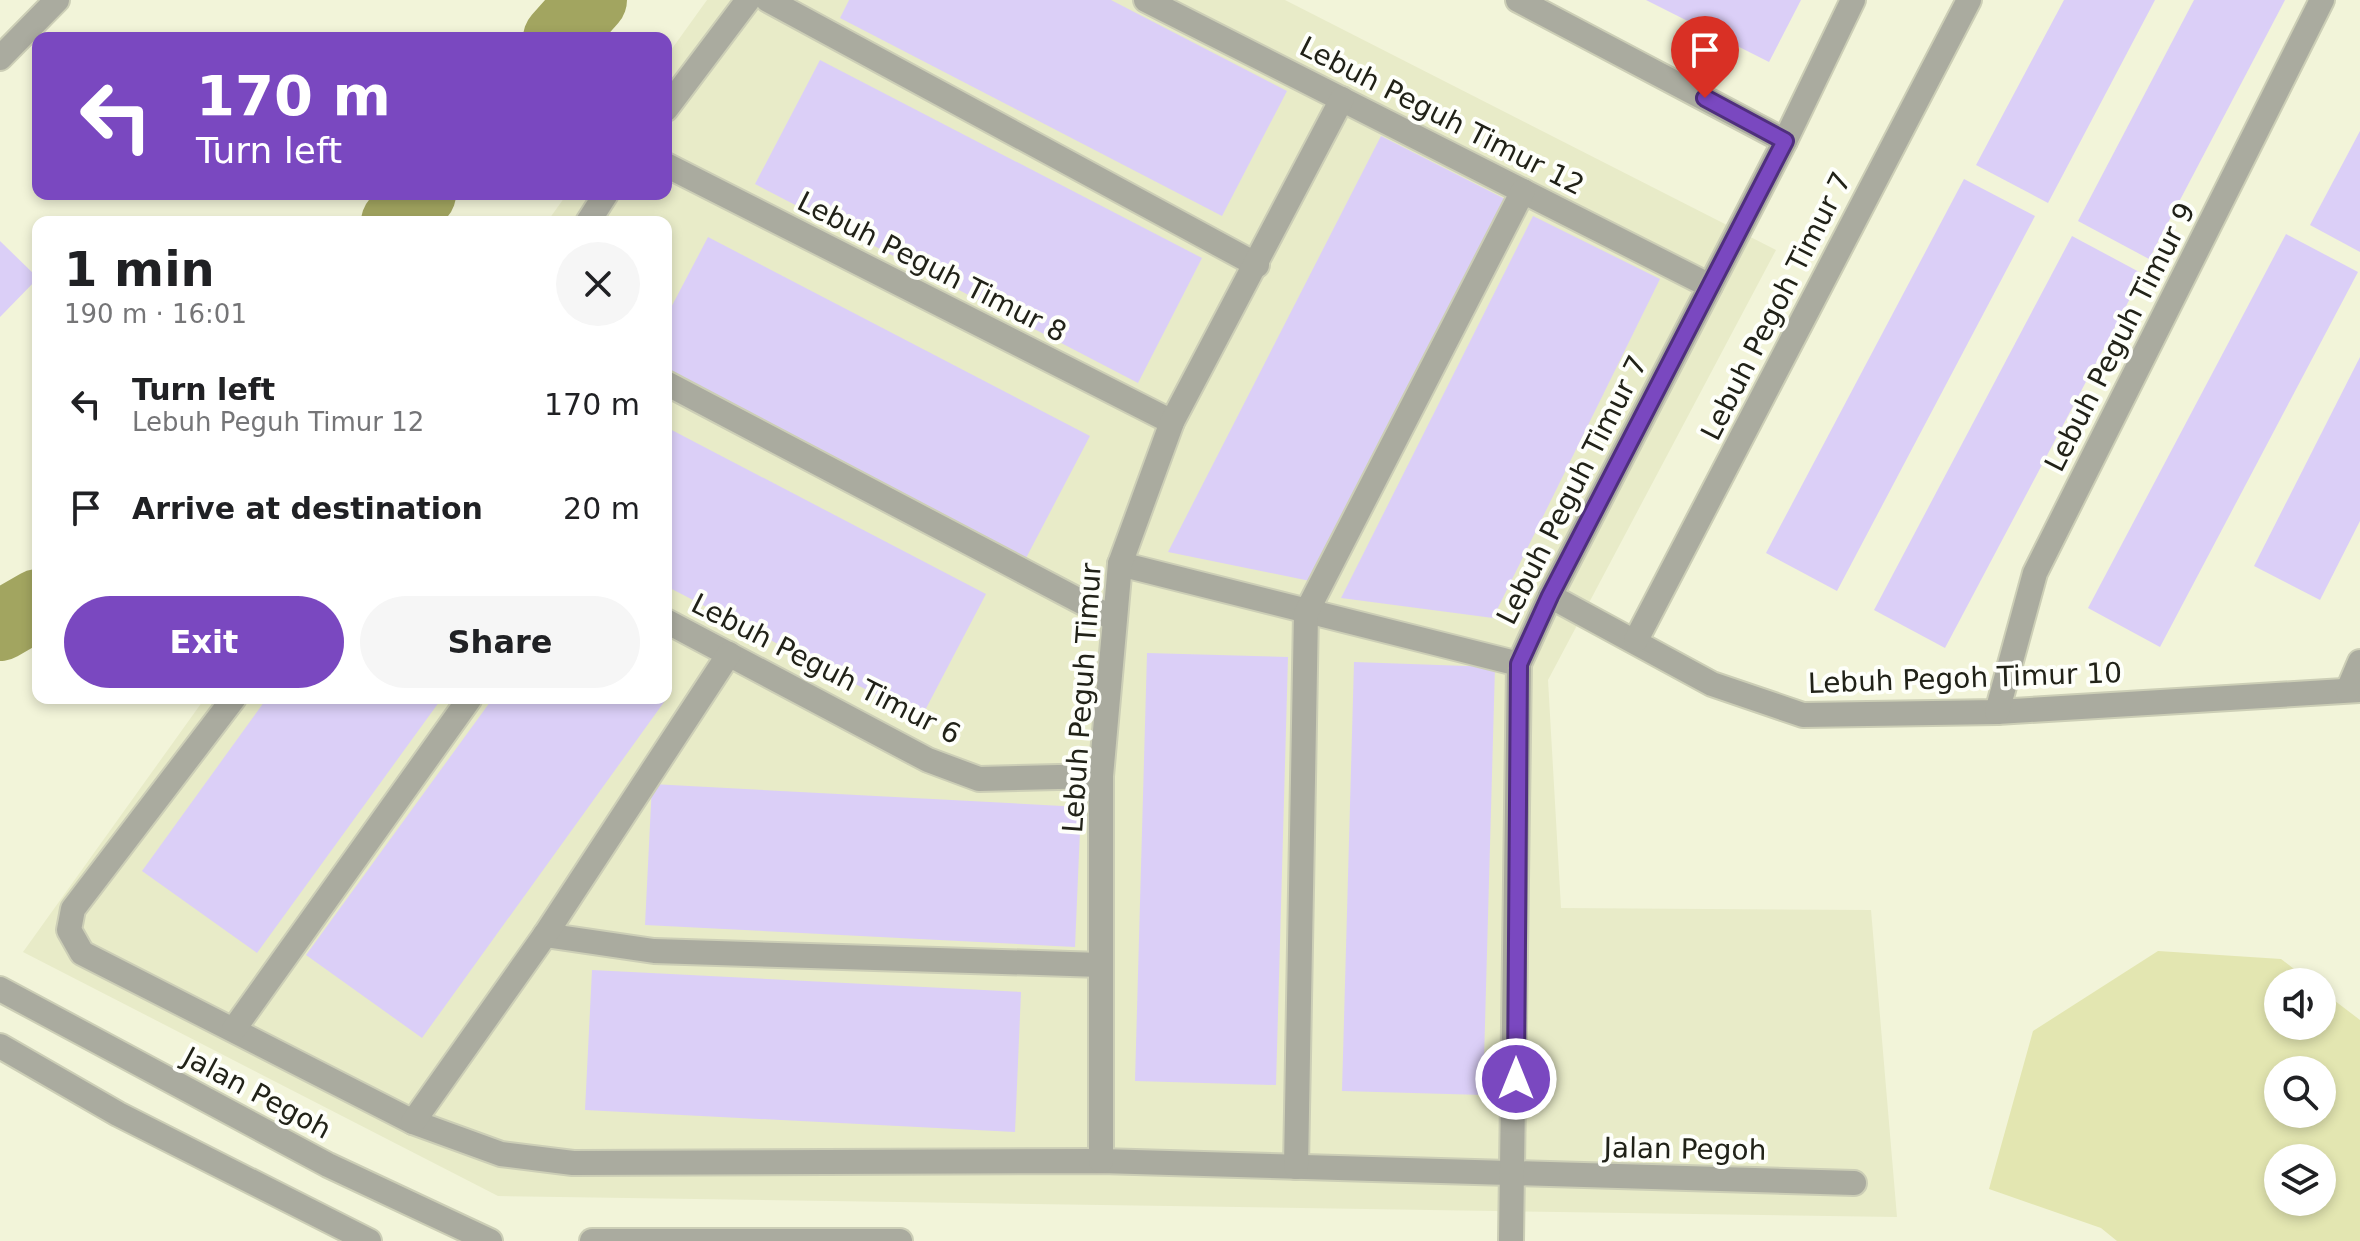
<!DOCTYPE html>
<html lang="en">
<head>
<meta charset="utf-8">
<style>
	body { margin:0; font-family:"DejaVu Sans",sans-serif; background:#f6f6f6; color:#202124; height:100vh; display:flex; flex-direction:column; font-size:30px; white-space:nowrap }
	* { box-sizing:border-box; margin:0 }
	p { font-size:26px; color:#757577 }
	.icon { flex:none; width:44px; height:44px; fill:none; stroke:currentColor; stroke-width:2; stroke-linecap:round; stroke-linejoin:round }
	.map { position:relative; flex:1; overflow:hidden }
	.side { position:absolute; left:32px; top:216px; width:640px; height:488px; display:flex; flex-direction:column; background:#fff; border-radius:16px; box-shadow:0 4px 12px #0003 }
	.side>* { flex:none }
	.hud { position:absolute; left:32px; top:32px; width:640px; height:168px; border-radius:16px; box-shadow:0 4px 12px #0003; background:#7a48c0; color:#fff; overflow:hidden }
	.tools { position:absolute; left:2264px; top:968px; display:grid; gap:16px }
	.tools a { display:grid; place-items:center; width:72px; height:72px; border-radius:50%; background:#fff; box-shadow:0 4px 12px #0003; font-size:40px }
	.pin { position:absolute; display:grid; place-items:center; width:68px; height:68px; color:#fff; margin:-82px -34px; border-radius:50% 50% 50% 0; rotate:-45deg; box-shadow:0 0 8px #0007 }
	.pin .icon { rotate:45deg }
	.me { position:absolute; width:88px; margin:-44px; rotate:0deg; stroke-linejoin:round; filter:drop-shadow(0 0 6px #0008) }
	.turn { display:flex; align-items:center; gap:28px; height:168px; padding:0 32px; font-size:36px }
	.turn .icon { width:104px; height:104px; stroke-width:2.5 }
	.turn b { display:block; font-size:56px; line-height:68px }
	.round { display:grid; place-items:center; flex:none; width:84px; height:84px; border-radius:42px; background:#f6f6f6 }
	.headline { display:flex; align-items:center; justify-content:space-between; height:136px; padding:0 32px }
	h1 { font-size:48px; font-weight:600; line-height:60px }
	.button { display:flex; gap:16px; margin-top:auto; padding:16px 32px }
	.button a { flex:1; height:92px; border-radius:48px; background:#7a48c0; color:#fff; font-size:32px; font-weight:600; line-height:92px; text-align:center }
	.button a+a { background:#f6f6f6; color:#202124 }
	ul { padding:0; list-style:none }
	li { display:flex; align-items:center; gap:24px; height:104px; padding:0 32px }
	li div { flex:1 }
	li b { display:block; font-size:30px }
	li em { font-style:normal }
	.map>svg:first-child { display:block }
	.built { fill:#e8ebc8 }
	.green { fill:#e3e6b1; fill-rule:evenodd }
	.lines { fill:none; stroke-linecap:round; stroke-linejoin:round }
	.river { stroke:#a2a560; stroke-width:70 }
	.building { fill:#dbcff7 }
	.minor-casing { stroke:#ccceb6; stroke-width:28 }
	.minor { stroke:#aaab9f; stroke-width:24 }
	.route-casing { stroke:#4f2f7d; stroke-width:20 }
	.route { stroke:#7a48c0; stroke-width:14 }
	.labels { text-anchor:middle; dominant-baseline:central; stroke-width:8; stroke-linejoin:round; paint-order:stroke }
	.street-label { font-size:28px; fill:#212218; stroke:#fefffa }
</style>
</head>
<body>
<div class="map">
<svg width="2360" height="1241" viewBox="0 0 2360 1241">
	<rect width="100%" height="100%" fill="#f2f4d9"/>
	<!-- built -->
	<polygon class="built" points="707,0 1285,0 1776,250 1548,680 1561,908 1871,910 1897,1217 498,1196 23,952 205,698 666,698 666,222 547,222 567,194 666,194 666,57"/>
	<!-- green -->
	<path class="green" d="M2158,951L2281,959L2311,982H2278V1026H2322V991L2360,1020V1241H2117L2101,1228L1989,1189L2033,1031ZM2278,1070H2322V1114H2278ZM2278,1158H2322V1202H2278Z"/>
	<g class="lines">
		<!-- river -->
		<g class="river">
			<polyline points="558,38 592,0"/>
			<polyline points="396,222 421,194"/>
			<polyline points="0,626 38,604"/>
		</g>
	</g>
	<!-- building -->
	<g class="building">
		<polygon points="849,0 1111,0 1287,91 1222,216 840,18"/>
		<polygon points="1646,0 1801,0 1769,62"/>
		<polygon points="2064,0 2155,0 2048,203 1976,165"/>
		<polygon points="2194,0 2285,0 2149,259 2078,221"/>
		<polygon points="820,60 1202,258 1138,383 755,184"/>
		<polygon points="2360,131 2360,252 2310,225"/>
		<polygon points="1381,136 1507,200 1315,582 1168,552"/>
		<polygon points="1964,179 2035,216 1837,591 1766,553"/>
		<polygon points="1533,216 1660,279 1493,618 1341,598"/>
		<polygon points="2286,234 2358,272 2160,647 2088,608"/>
		<polygon points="2072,236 2143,274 1945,648 1874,610"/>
		<polygon points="708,237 1090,436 1025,560 666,374 666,317"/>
		<polygon points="0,241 38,278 0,317"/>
		<polygon points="2360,357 2360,521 2320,600 2254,566"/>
		<polygon points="666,427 986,594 921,718 666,586"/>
		<polygon points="1147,653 1288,657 1276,1085 1135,1081"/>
		<polygon points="1354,662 1495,667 1483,1095 1342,1091"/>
		<polygon points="666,687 672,691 422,1038 306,955 493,698 666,698"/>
		<polygon points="267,698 442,698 257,953 142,871"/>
		<polygon points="652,784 1081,807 1075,947 645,925"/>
		<polygon points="592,970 1021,992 1015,1132 585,1110"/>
	</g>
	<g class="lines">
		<defs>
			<g id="minor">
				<polyline points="768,0 1257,265"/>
				<polyline points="1146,0 1710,286"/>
				<polyline points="1518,0 1785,141"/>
				<polyline points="0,58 57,0"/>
				<polyline points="666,109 748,0"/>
				<polyline points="666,165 1172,422"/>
				<polyline points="588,222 606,194"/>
				<polyline points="666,383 1114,619"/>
				<polyline points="1120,564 1519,664"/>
				<polyline points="1550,596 1712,684 1803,715 1997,712 2360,690"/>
				<polyline points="666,621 928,760 979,779 1101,776"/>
				<polyline points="1636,640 1969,0"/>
				<polyline points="2348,690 2360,662"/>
				<polyline points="234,698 73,909 69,930 82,953 413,1122 501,1154 573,1163 1101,1161 1854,1183"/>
				<polyline points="1997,712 2035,573 2322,0"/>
				<polyline points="545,935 654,951 1101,965"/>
				<polyline points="0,989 328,1165 490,1241"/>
				<polyline points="234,1029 470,698"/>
				<polyline points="0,1046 118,1114 369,1241"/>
				<polyline points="413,1122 545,935 729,654"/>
				<polyline points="1101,1161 1101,776 1120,564 1172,422 1342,99"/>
				<polyline points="1296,1167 1306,613 1523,191"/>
				<polyline points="592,1241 900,1241"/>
				<polyline points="1511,1241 1519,664 1550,596 1785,141 1853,0"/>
			</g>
		</defs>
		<!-- minor casing -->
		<use href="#minor" class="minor-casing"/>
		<!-- minor -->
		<use href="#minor" class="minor"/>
	</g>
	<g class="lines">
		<defs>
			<polyline id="route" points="1516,1079 1519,664 1550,596 1785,141 1705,98"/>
		</defs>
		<!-- route casing -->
		<use href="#route" class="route-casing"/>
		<!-- route -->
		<use href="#route" class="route"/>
	</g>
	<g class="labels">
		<!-- street labels -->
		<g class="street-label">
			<text transform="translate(1442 116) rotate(27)">Lebuh Peguh Timur 12</text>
			<text transform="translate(932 267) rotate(27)">Lebuh Peguh Timur 8</text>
			<text transform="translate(1776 306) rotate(-63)">Lebuh Pegoh Timur 7</text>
			<text transform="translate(2120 337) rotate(-63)">Lebuh Peguh Timur 9</text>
			<text transform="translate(1572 490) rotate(-63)">Lebuh Peguh Timur 7</text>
			<text transform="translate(826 669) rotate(27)">Lebuh Peguh Timur 6</text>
			<text transform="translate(1965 678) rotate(-2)">Lebuh Pegoh Timur 10</text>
			<text transform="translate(1082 698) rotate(-86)">Lebuh Peguh Timur</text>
			<text transform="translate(257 1093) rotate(28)">Jalan Pegoh</text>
			<text transform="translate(1685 1149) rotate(1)">Jalan Pegoh</text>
		</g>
	</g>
</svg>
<div class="tools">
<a><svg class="icon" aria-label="sound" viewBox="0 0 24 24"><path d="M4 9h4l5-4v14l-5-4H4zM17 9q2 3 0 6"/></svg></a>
<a><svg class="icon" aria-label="search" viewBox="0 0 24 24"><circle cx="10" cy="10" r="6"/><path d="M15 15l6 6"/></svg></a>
<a><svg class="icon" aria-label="layers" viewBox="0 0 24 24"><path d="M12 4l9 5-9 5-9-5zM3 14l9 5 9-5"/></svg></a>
</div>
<div class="pin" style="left:1705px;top:98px;background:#d93025"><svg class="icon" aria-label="arrive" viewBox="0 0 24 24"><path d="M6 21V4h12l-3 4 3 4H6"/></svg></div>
<svg class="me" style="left:1516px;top:1079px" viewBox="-20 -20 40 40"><circle r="17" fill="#7a48c0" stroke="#fff" stroke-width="3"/><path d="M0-11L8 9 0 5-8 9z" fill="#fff"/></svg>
<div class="hud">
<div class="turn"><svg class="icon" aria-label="left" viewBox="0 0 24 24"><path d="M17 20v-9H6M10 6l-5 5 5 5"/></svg><div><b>170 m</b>Turn left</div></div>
</div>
<section class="side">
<div class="headline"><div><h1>1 min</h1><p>190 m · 16:01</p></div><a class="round"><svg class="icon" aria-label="close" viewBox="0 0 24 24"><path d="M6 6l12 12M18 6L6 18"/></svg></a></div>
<ul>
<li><svg class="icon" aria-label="left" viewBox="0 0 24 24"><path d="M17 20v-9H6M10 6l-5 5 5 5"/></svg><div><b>Turn left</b><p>Lebuh Peguh Timur 12</p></div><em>170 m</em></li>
<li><svg class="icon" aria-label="arrive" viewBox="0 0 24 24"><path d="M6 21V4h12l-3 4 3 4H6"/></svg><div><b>Arrive at destination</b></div><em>20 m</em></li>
</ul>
<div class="button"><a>Exit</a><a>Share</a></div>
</section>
</div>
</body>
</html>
